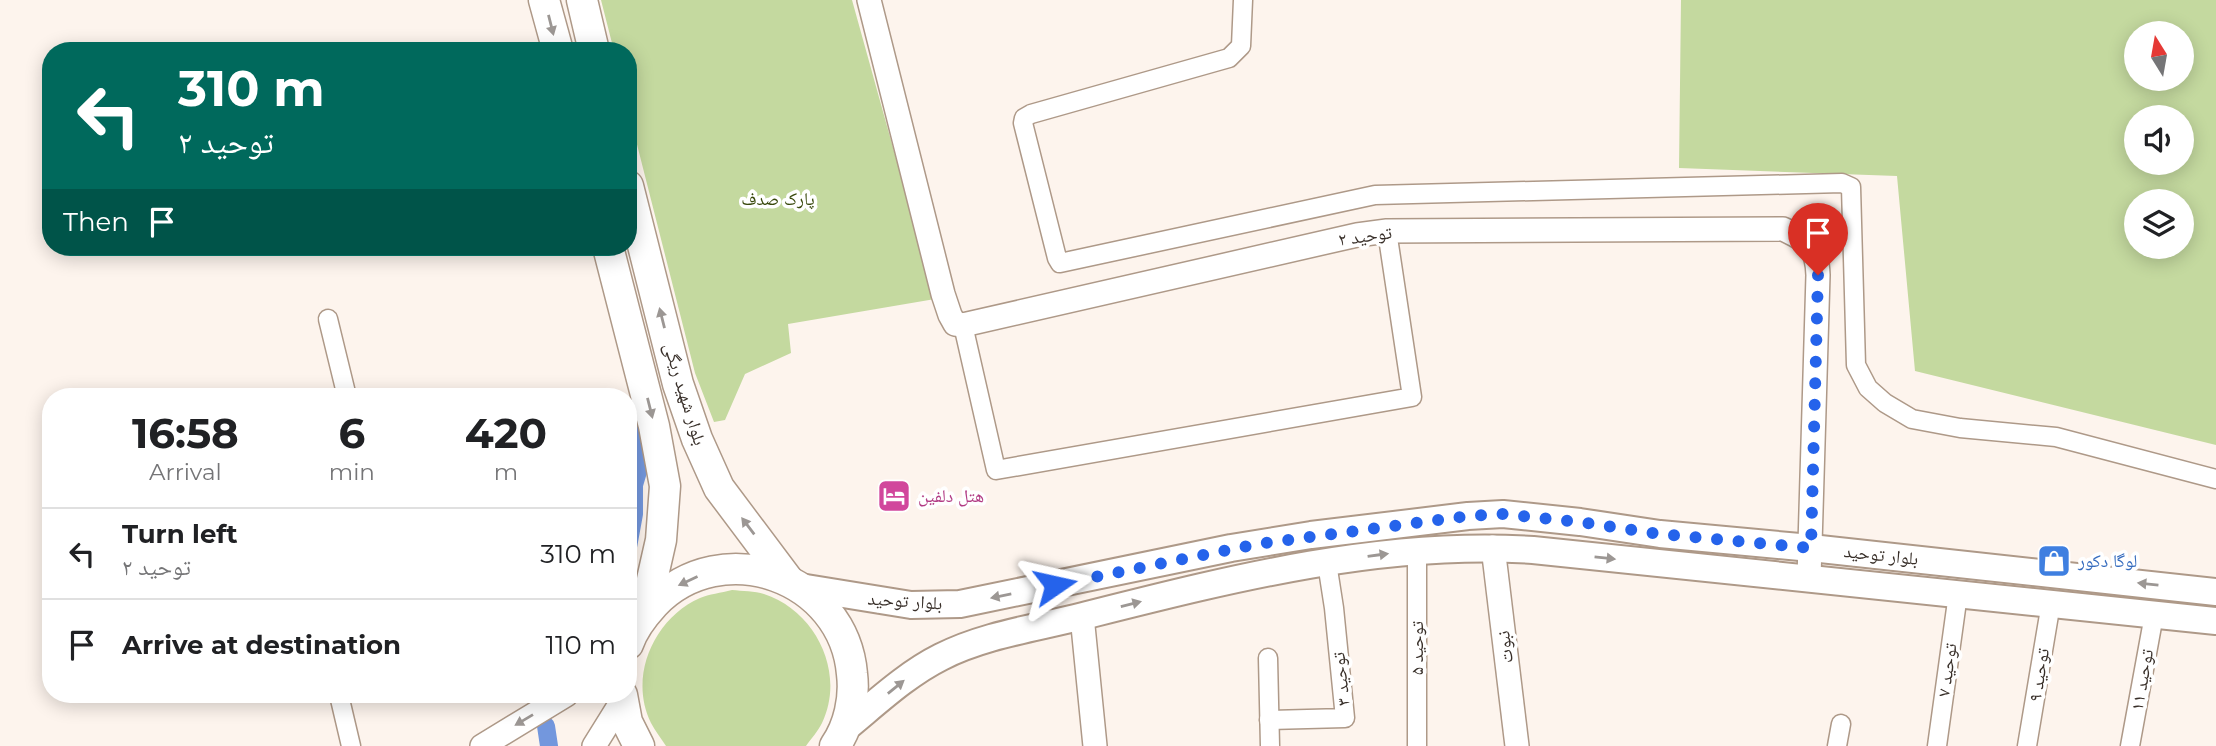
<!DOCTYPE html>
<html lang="en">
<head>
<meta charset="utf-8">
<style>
	body { margin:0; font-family:Montserrat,"Noto Naskh Arabic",sans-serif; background:#f6f6f6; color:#202124; height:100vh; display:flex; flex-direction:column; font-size:26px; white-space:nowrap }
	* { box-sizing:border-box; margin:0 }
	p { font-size:23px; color:#757577 }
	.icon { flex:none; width:38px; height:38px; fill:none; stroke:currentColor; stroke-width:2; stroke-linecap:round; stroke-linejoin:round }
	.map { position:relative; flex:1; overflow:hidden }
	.drawer { position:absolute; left:42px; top:388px; width:595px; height:315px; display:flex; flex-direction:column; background:#fff; border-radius:28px; box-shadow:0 4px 18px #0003 }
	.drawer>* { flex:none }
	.top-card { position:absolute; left:42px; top:42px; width:595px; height:214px; border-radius:28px; box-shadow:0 4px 18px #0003; background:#00695c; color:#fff; overflow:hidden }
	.needle { width:46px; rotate:349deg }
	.tools { position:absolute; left:2124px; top:21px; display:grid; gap:14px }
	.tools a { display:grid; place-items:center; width:70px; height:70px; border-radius:50%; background:#fff; box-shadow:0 4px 18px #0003; font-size:35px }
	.pin { position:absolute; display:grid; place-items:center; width:60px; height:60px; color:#fff; margin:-72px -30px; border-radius:50% 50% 50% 0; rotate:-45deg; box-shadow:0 0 7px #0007 }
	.pin .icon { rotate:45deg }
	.me { position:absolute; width:77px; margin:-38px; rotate:79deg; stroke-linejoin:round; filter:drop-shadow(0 0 5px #0008) }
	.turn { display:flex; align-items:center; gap:24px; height:147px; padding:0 21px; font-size:32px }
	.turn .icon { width:91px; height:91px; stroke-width:2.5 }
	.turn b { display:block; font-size:49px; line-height:60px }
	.then { display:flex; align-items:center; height:66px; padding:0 21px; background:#0003; gap:14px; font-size:26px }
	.eta { display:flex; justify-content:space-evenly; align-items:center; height:119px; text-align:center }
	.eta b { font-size:42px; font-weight:700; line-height:49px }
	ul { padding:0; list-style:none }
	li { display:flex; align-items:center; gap:21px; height:91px; padding:0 21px; border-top:2px solid #e0e0e0 }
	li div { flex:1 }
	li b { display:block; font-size:26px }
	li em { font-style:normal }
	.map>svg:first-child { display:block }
	.green { fill:#c4d99f; fill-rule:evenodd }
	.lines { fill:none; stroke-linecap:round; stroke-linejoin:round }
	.canal { stroke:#7397dd; stroke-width:18 }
	.minor-casing { stroke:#ae9988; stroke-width:21 }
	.tertiary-casing { stroke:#ae9988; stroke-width:26 }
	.secondary-casing { stroke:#ae9988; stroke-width:30 }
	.trunk-casing { stroke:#ae9988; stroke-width:33 }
	.minor { stroke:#fff; stroke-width:18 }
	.tertiary { stroke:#fff; stroke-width:23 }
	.secondary { stroke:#fff; stroke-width:26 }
	.trunk { stroke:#fff; stroke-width:30 }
	.oneway { fill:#9c9794 }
	.route { stroke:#2563eb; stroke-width:12; stroke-dasharray:0 21.6 }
	.labels { text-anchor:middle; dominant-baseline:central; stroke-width:7; stroke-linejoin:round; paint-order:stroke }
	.park-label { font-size:18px; fill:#38480b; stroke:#fff }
	.street-label { font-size:18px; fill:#382f29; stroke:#fff }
	.hotel-label { font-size:18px; fill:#b23c85; stroke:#fff; text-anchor:start }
	.shop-label { font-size:18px; fill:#366cbe; stroke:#fff; text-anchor:start }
</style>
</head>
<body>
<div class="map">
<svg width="2216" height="746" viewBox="0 0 2216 746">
	<rect width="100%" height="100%" fill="#fdf4ed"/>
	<!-- green -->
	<g class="green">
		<polygon points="601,0 852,0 935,299 788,324 791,353 745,374 725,420 714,422 695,373 628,109 628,51 614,51"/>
		<path d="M1681,0H2216V445L1915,371L1897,176L1679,168ZM2137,33H2182V79H2137ZM2137,117H2182V163H2137ZM2137,201H2182V247H2137Z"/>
		<path d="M732,590C742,591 755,591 764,594C816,611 846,673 822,723C818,731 811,739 806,746H666C661,738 655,731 651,723C628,677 654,618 700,598C709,594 721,593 732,590Z"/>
	</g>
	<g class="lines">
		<!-- canal -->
		<g class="canal">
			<polyline points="628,547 634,514 634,485 645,448 643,430"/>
			<polyline points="546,726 549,746"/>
		</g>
		<defs>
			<g id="minor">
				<polyline points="1243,0 1241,46 1229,58 1031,114 1024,118 1023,123 1057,258 1060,263 1375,195 1842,183 1851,187 1856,365 1868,388 1885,403 1912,419 1960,428 2056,437 2216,479"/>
				<polyline points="328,319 347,397"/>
				<polyline points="963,325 996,470 1412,397 1387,231"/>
				<polyline points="1417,550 1417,746"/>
				<polyline points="1268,658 1270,746"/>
				<polyline points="339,695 351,746"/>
				<polyline points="1269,720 1345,718 1334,608 1327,563"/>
				<polyline points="1837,746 1841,724"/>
				<polyline points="1937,746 1958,594"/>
				<polyline points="2027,746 2051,603"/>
				<polyline points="2130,746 2154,615"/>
			</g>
			<g id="tertiary">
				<path d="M869,0L943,294L950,315L955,324L963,325L1357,235L1387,231L1783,229C1808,241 1817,246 1818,275L1809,578"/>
				<polyline points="1493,547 1517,746"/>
				<polyline points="1082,616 1095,746"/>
				<polyline points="482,746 566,695"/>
				<polyline points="594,746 622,701"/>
			</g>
			<g id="secondary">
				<polyline points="800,587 911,605 960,604 1231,548 1311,535 1468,516 1503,514 1580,522 1660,534 1811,548 2216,592"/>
				<path d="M843,730C874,705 905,675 941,657C984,635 1036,628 1083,616C1230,579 1381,540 1533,550L2216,621"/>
			</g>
			<g id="trunk">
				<polyline points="544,0 558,51"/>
				<polyline points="582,0 594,51"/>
				<polyline points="628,186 678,384 697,439 719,488 788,580"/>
				<polyline points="608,247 654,426 665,486 661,540 644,615"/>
				<path d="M628,644C633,629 643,616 654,604C722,533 844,577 852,674C855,698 849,726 835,746"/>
				<polyline points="622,695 627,722 639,746"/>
			</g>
		</defs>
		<!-- minor casing -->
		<use href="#minor" class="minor-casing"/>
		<!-- tertiary casing -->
		<use href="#tertiary" class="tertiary-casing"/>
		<!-- secondary casing -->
		<use href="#secondary" class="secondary-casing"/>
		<!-- trunk casing -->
		<use href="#trunk" class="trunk-casing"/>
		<!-- minor -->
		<use href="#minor" class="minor"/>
		<!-- tertiary -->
		<use href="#tertiary" class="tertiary"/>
		<!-- secondary -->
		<use href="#secondary" class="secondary"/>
		<!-- trunk -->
		<use href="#trunk" class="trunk"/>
	</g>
	<!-- one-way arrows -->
	<defs><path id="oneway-solid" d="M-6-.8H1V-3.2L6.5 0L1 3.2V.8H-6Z" transform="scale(1.75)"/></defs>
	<g class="oneway">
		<use href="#oneway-solid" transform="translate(551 25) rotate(76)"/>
		<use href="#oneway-solid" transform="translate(662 318) rotate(-104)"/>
		<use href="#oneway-solid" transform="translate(650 408) rotate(76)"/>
		<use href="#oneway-solid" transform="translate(748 526) rotate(-127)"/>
		<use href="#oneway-solid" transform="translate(1378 555) rotate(-8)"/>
		<use href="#oneway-solid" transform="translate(1605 558) rotate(6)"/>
		<use href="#oneway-solid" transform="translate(688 581) rotate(155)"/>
		<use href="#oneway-solid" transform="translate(2148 584) rotate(-174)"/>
		<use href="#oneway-solid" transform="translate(1001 596) rotate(169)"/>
		<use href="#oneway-solid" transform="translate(1131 604) rotate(-14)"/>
		<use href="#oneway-solid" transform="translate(896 687) rotate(-39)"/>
		<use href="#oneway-solid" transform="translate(524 720) rotate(149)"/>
	</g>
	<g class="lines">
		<!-- route -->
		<polyline class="route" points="1055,585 1258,544 1468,516 1503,514 1580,522 1660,534 1811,548 1818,275"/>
	</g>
	<!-- icons -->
	<defs>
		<symbol id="hotel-square" viewBox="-11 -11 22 22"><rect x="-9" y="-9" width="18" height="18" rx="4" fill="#d1479c" stroke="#fff"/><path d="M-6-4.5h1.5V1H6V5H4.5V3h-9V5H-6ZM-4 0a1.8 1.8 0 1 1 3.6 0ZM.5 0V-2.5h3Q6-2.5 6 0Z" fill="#fff"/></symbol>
		<symbol id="shop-square" viewBox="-11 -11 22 22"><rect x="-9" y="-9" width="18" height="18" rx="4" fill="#3f7fe0" stroke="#fff"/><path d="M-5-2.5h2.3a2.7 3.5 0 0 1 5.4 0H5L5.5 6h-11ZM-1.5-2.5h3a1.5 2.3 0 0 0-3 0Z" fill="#fff"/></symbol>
	</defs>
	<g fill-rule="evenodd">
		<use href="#hotel-square" x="875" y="477" width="38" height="38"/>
		<use href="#shop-square" x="2035" y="542" width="38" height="38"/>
	</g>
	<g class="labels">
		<!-- park labels -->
		<g class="park-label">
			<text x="778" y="199">پارک صدف</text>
		</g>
		<!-- street labels -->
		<g class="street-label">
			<text transform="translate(1365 236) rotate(-8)">توحید ۲</text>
			<text transform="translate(685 394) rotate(73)">بلوار شهید ریگی</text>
			<text transform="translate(1881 555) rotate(6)">بلوار توحید</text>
			<text transform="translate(905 601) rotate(4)">بلوار توحید</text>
			<text transform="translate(1505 647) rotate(-97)">نبوت</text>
			<text transform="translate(1417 648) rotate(-90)">توحید ۵</text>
			<text transform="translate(1947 670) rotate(-82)">توحید ۷</text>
			<text transform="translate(2039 675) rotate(-81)">توحید ۹</text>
			<text transform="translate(1341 679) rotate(-96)">توحید ۳</text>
			<text transform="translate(2142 680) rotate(-80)">توحید ۱۱</text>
		</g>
		<!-- hotel labels -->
		<g class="hotel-label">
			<text x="918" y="496">هتل دلفین</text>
		</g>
		<!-- shop labels -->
		<g class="shop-label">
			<text x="2078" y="561">لوگا دکور</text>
		</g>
	</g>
</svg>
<div class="tools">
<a><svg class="needle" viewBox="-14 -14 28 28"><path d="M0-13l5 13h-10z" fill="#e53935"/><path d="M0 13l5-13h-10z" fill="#757577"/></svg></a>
<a><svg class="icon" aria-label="sound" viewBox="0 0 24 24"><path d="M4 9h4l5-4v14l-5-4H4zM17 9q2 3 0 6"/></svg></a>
<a><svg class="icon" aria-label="layers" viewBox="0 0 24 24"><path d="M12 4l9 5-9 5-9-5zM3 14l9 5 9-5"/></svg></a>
</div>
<div class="pin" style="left:1818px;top:275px;background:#d93025"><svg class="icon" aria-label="arrive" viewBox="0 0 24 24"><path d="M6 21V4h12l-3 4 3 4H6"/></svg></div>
<svg class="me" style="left:1055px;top:585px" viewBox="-20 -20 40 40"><path d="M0-17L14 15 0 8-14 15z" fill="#2563eb" stroke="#fff" stroke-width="4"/></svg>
<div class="top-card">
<div class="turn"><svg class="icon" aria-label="left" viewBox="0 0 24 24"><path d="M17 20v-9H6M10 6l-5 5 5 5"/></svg><div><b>310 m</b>توحید ۲</div></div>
<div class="then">Then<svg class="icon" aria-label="arrive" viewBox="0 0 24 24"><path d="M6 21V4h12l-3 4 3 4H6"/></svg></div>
</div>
<section class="drawer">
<div class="eta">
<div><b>16:58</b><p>Arrival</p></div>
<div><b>6</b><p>min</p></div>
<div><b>420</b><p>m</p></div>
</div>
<ul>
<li><svg class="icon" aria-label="left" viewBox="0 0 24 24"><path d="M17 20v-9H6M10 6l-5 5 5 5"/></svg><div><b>Turn left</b><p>توحید ۲</p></div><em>310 m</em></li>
<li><svg class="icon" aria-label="arrive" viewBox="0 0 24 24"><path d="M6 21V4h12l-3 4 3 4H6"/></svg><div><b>Arrive at destination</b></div><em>110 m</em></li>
</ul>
</section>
</div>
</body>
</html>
